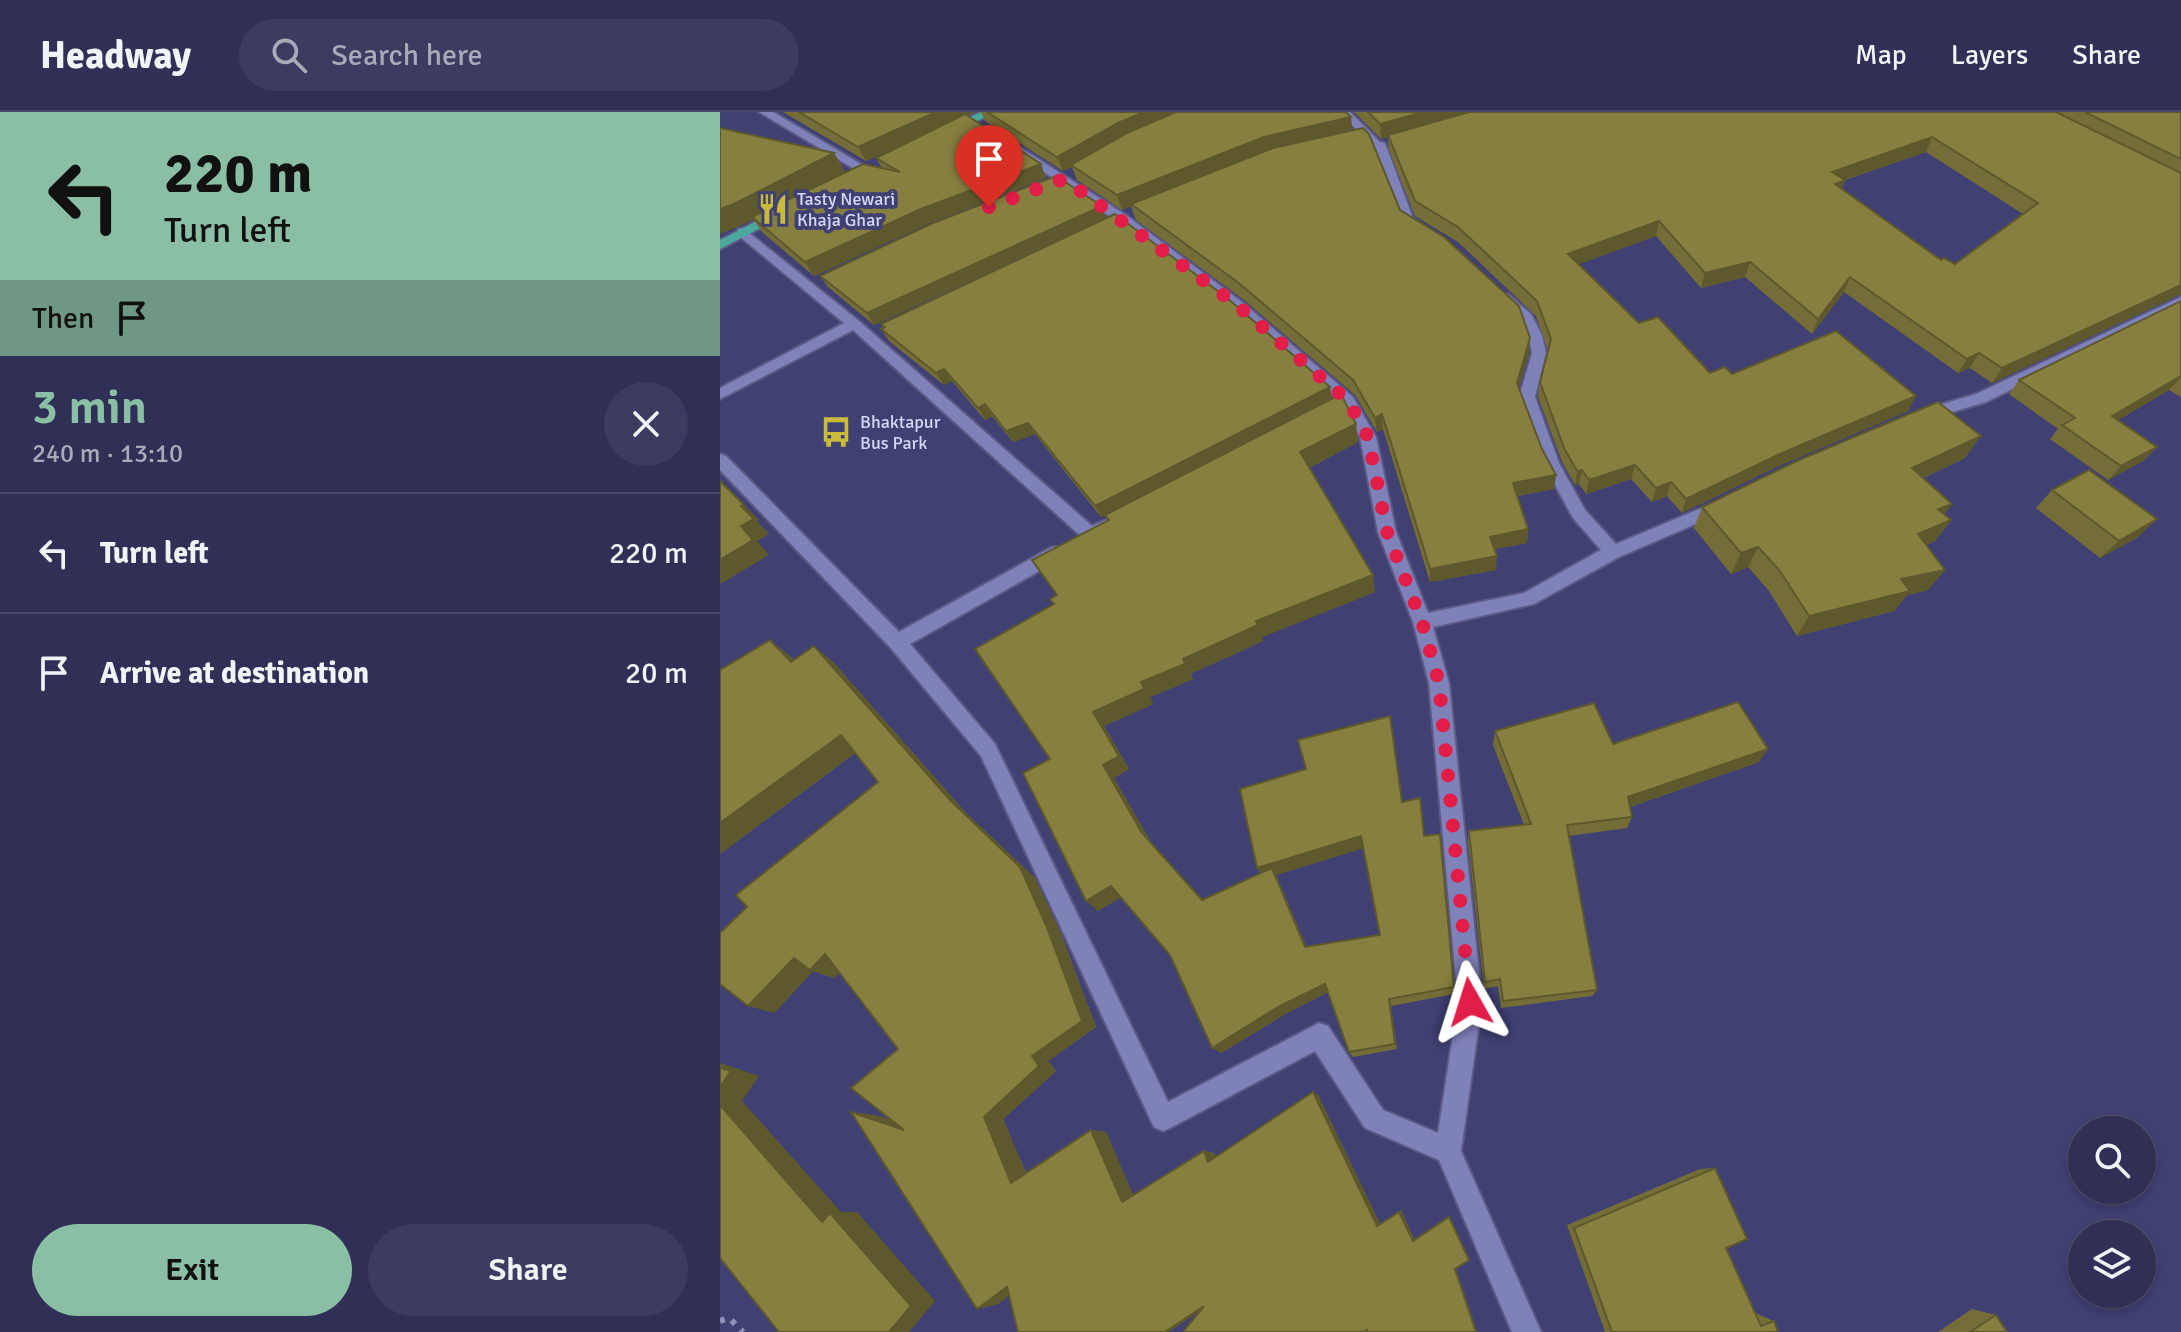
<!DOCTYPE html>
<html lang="en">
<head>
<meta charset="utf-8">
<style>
	body { margin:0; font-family:Signika,sans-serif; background:#3c3c60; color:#f1f3f6; height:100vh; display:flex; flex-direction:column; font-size:30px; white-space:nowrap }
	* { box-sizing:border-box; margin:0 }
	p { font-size:26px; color:#a8a9b9 }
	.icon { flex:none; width:44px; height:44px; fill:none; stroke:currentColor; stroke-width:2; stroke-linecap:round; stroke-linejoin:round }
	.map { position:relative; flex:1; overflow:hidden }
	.drawer { display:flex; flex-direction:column; background:#303056; width:720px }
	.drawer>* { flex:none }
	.banner { background:#8abfa5; color:#111; overflow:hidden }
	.buttons { position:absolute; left:1348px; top:1004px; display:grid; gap:16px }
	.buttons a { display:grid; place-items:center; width:88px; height:88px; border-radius:50%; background:#303056; box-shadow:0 4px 12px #0003,0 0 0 2px #4b4b6c; font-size:40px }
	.pin { position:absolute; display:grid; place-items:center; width:68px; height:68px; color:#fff; margin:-82px -34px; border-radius:50% 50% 50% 0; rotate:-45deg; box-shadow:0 0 8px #0007 }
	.pin .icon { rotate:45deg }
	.me { position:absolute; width:88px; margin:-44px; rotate:354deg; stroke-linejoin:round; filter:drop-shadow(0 0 6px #0008) }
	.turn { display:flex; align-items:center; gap:28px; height:168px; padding:0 32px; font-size:36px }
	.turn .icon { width:104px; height:104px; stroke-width:2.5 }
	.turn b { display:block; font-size:56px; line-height:68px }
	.then { display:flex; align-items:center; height:76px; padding:0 32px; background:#0003; gap:16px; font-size:30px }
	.round { display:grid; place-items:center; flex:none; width:84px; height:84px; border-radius:42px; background:#3c3c60 }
	.headline { display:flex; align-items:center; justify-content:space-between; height:136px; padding:0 32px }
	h1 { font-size:48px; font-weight:600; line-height:60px; color:#8abfa5 }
	.button { display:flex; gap:16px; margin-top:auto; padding:16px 32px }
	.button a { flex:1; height:92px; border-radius:48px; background:#8abfa5; color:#111; font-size:32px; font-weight:600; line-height:92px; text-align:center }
	.button a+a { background:#3c3c60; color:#f1f3f6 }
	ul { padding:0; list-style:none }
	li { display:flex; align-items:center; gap:24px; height:120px; padding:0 32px; border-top:2px solid #4b4b6c }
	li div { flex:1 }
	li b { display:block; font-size:30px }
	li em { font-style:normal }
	header { display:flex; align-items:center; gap:48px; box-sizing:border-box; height:112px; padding:0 40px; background:#303056; border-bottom:2px solid #4b4b6c }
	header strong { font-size:38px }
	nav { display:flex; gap:44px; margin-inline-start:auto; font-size:28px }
	.search { width:560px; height:72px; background:#3c3c60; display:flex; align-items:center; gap:20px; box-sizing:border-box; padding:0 28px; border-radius:44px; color:#a8a9b9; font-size:30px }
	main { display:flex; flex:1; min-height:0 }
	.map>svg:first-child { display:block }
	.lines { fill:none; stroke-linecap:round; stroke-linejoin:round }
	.minor-casing { stroke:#5c5a85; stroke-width:4 }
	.major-casing { stroke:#5c5a85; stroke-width:4 }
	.path { stroke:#8f90b8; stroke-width:6; stroke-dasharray:5 8; stroke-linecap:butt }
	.minor { fill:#7f81b9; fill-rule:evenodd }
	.major { fill:#4aa99c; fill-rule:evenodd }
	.wall { fill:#746d37; fill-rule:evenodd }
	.shaded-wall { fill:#5e592d }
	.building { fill:#877f40; stroke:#5e592d; stroke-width:2; fill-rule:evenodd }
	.route { stroke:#e11d48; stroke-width:14; stroke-dasharray:0 25.2 }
	.labels { text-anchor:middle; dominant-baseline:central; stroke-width:8; stroke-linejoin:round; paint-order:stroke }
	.far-poi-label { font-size:18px; fill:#d5d7f6; stroke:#404073; text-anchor:start }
</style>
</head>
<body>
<header>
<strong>Headway</strong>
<div class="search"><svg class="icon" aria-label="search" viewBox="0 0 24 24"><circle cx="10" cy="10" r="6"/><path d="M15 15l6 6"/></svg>Search here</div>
<nav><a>Map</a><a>Layers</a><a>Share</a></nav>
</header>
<main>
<section class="drawer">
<div class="banner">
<div class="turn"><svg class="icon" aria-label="left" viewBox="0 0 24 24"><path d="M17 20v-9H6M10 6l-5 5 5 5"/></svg><div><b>220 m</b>Turn left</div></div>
<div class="then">Then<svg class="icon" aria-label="arrive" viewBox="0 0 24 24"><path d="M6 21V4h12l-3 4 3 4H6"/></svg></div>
</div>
<div class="headline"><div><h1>3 min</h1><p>240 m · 13:10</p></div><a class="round"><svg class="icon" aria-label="close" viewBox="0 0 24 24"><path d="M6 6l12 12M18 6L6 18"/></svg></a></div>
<ul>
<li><svg class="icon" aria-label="left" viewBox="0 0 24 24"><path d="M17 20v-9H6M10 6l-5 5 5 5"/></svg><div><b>Turn left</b></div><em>220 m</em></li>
<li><svg class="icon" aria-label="arrive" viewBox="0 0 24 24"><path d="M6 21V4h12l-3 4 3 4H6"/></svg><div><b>Arrive at destination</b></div><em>20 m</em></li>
</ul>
<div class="button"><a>Exit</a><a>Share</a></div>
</section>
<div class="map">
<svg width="1461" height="1220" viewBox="0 0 1461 1220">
	<rect width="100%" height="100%" fill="#404073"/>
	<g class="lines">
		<defs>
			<g id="minor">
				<polygon points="39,0 53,0 151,58 141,61"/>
				<path d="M618,0H630L660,30L665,31L693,106L708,117V123C674,127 666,59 653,37C646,23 629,12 618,0Z"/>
				<polygon points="298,34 406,103 522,190 633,285 656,325 676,420 708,501 804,481 881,438 853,406 823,351 799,285 812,241 808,223 800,207 778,188 778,182 788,182 811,202 822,223 826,241 815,285 839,351 865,398 896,432 996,390 1002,388 1010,394 1008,398 899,445 814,492 713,515 729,571 762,890 741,1039 821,1220 792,1220 719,1048 645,1016 595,939 452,1015 443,1019 434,1015 261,644 170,535 0,358 0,342 6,344 179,520 332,435 344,435 347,440 344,445 190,532 275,632 448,990 599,911 608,914 663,998 718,1021 738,890 709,571 693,510 658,420 640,325 622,292 512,196 396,109 294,40 292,38"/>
				<path d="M23,116L139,209L372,414L390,406L399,412C393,421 375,430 364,427L133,218L0,287V276L124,211L18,123V117Z"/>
				<polygon points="1461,185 1461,194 1266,290 1202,309 1194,304 1196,300 1256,282"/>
			</g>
			<g id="major">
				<polygon points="261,0 277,0 231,21 221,19"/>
				<polygon points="62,96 68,100 66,103 0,137 0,128"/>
			</g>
		</defs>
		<!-- minor casing -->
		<use href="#minor" class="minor-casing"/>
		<!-- major casing -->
		<use href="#major" class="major-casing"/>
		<!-- path -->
		<polyline class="path" points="0,1209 9,1206 23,1220"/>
		<!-- minor -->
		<use href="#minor" class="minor"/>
		<!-- major -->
		<use href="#major" class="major"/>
	</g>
	<!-- wall -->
	<g class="wall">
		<polygon points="63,0 255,0 247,4 326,66 209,111 94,164 42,120 33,107 0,122 0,16 114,41 125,60 162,56 156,46 173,37 146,49"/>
		<polygon points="261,0 626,0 633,18 680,98 809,241 799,276 822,337 836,363 834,377 798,384 808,417 807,431 774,437 776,458 710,470 663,317 657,320 635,283 524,188 416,108 411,94 402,98 357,68 352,55 343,59 265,9"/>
		<path d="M634,0H1461V182L1272,271L1250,256L1238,261L1124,180L1092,222L1025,165L981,176L936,124L858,152L919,211L990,261L1012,262L1196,284L1188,299L1054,356L962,401L947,384L932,390L911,367L866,382L859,372L855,373L842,350L818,285L820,270L828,238L816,204L738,130L695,104L669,38L668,25L661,27ZM1206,40L1303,102L1235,152L1221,148L1122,77L1125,68Z"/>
		<polygon points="386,106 154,213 108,175 100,164"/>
		<polygon points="1461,189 1461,285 1449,278 1398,308 1437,335 1423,349 1388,368 1330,327 1338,317 1289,282 1299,268"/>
		<polygon points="161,212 610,275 612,287 381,405 315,322 293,330 272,304 265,308 232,269 224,273 169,229 161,217 163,216"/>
		<path d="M636,312L638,330L589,356L655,480L542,525L543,529L470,562L473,567L430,585L433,592L384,614L409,657L394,666L432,732L482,788L540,761L682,690L704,724L734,875V882L671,894L677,937L633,945L629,940L608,880L565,902L501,941L450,843L401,785L378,799L330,647L334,492L337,483L388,409L385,403ZM643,736L660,823L586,834L556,763Z"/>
		<polygon points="1245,346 1203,366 1224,402 1231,408 1215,429 1206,433 1208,478 1187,483 1174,499 1077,524 1049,479 1028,455 1011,462 974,416 982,395"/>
		<polygon points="1332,378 1418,425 1380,446 1316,396"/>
		<polygon points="50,528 74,548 113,550 246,701 315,766 341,822 376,915 328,949 336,959 283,1007 306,1061 371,1018 386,1020 413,1083 484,1039 494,1041 496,1045 598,983 660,1112 681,1098 694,1127 729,1104 748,1145 736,1157 757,1220 647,1220 647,1218 481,1198 448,1220 298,1220 289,1183 278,1192 257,1197 155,1003 173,1009 178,937 119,860 114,866 93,859 54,901 158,670 135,641 0,742"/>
		<polygon points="775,619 1039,650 910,695 912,705 907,716 849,724 877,878 872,884 781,896 778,874 764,877 748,730 749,719 804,713 773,633"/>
		<polygon points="995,1056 1006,1136 1035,1201 1054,1209 1058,1220 885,1220 847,1113 980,1057"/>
		<polygon points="1252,1197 1276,1203 1287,1220 1218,1220"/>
	</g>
	<!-- shaded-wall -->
	<g class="shaded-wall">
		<polygon points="216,0 255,0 146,49 138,35"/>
		<polygon points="424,0 462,0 403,25 343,59 337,45 398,11"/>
		<polygon points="704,0 758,0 661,27 660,12"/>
		<polygon points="631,5 633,20 546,39 402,98 397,83 544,25"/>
		<polygon points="1212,25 1206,40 1106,74 1112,60"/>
		<polygon points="114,41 125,60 27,111 0,122 0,97"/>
		<polygon points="321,52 326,66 209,111 94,164 85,150 201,97"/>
		<polygon points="1125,68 1119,83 1115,72"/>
		<polygon points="382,94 386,106 154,213 147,201"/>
		<polygon points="939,109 936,124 846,157 848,142"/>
		<polygon points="1030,150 1025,165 981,176 985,161"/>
		<polygon points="1130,165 1124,180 1092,222 1098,207"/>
		<polygon points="1461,173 1461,182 1272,271 1282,256"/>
		<polygon points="810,226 809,241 796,286 797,271"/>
		<polygon points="1259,241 1250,256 1238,261 1247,247"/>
		<polygon points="224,257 232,269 224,273 216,261"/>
		<polygon points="1461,265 1449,278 1379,319 1392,304"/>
		<polygon points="610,275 612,287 381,405 375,394"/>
		<polygon points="1196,284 1188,299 1054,356 962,401 966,387 1060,342"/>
		<polygon points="265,292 272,304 265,308 258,296"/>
		<polygon points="662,302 663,317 657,320 655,306"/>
		<polygon points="308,311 315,322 293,330 286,319"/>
		<polygon points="636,312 638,330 584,358 580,340"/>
		<polygon points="1261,324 1245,346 1178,377 1192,356"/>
		<polygon points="1437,335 1423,349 1388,368 1401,354"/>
		<polygon points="915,353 911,367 866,382 869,368"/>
		<polygon points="862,358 859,372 855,373 857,359"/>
		<polygon points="836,363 834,377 792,385 793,371"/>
		<polygon points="0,368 39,408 37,409 49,422 37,429 49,443 0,472 0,448 21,414 21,394"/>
		<polygon points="951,370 947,384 932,390 936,376"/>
		<polygon points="1232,392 1216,413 1218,397"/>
		<polygon points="1437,407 1418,425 1380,446 1399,429"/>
		<polygon points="1231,408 1215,429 1183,442 1198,422"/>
		<polygon points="808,417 807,431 769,438 770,425"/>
		<polygon points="1038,435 1028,455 1011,462 1021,441"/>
		<polygon points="777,444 776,458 710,470 710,457"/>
		<polygon points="1225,458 1208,478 1187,483 1174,499 1077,524 1089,504 1181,467"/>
		<polygon points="653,463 655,480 542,525 543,529 470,562 463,547 536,509"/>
		<polygon points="50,528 70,544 90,566 71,550"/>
		<polygon points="94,534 113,550 246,701 315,766 341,822 376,915 328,949 336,959 283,1007 310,1071 291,1071 264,1005 312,944 230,688"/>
		<polygon points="465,552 473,567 430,585 433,592 384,614 409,657 394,666 432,733 422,721 383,653 373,600 421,570"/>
		<polygon points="121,623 140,637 0,742 0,711"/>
		<polygon points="1048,637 1039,650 903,697 908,685"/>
		<polygon points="641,724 644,736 556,763 590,843 537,756"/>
		<polygon points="391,774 403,784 378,799 366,789"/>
		<polygon points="105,842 128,851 114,866 93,859 54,901 28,894 74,846"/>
		<polygon points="605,872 609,879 565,902 501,941 492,936 558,895"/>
		<polygon points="669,887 671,894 677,937 675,932"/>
		<polygon points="0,951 39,964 22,989 121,1100 137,1100 215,1189 189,1220 169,1220 102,1110 0,993"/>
		<polygon points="593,980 598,983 660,1112 657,1114"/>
		<polygon points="131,1000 155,1003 207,1020 184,1018"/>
		<polygon points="371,1018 386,1020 416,1089 402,1090"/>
		<polygon points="484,1039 494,1041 498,1051 488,1050"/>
		<polygon points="681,1098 694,1127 693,1129 679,1100"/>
		<polygon points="306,1170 278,1192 257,1197 287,1175"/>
		<polygon points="495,1189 448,1220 445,1220 484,1194"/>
	</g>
	<!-- building -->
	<g class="building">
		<polygon points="79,0 216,0 138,35"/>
		<polygon points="267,0 424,0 398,11 337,45"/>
		<polygon points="456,0 626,0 631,5 544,25 397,83 351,53 409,20"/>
		<polygon points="648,0 704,0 660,12"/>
		<path d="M749,0H1336L1461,61V173L1282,256L1259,241L1247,247L1130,165L1098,207L1030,150L985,161L939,109L848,142L919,211L938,205L990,261L1005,255L1012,262L1116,219L1196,284L1060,342L966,387L951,370L936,376L915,353L869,368L862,358L857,359L844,336L820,270L831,227L817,189L738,115L695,89L668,23ZM1212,25L1318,91L1235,152L1224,146L1221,148L1115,72L1125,68L1112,60Z"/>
		<polygon points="1365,0 1461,0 1461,47"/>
		<polygon points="245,2 321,52 201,97 85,150 32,105 143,52 180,60 156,46"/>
		<polygon points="0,16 114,41 14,92 0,97"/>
		<polygon points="643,16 649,22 680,98 724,125 799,194 810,226 797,271 822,337 836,363 793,371 808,417 770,425 777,444 710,457 662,302 655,306 633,268 520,172 411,92 553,36"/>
		<polygon points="336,64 382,94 147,201 100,164 213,111"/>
		<polygon points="395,102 507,186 610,275 375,394 308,311 286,319 265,292 258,296 224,257 216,261 161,217 165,215 161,212"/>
		<polygon points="1461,189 1461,264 1392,304 1437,335 1401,354 1342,313 1355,306 1299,268"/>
		<polygon points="621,282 636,312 580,340 653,463 536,509 538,513 463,547 465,552 421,570 424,577 373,600 399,644 383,653 422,721 482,788 552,756 585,835 660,823 641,724 537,756 520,677 586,657 578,628 670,604 682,690 700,686 704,724 720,722 734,875 669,887 675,932 629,940 605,872 558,895 492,936 450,843 391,774 366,789 303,661 330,647 255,537 334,492 330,487 337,483 312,448 389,408 385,403"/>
		<polygon points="1218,290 1261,324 1192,356 1232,392 1218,397 1231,408 1198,422 1225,458 1181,467 1190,479 1089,504 1060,459 1038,435 1021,441 982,395 1079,348"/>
		<polygon points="1369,358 1437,407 1399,429 1332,378"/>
		<polygon points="0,369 24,393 21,394 34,407 21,414 33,428 0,448"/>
		<polygon points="50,528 71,550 94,534 230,688 300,755 326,813 362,909 312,944 319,954 264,1005 291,1071 371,1018 402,1090 484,1039 488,1050 593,980 657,1114 679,1100 693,1129 729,1105 749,1148 735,1157 756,1220 647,1220 647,1218 643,1220 463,1220 484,1194 445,1220 298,1220 287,1175 257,1197 131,1000 184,1018 131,976 178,937 105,842 90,858 74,846 28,894 0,872 0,821 27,795 16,783 158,670 121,623 0,711 0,558"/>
		<polygon points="1018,590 1048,637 908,685 912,705 847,713 877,878 783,889 780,867 765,870 749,719 811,712 775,619 874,591 893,632"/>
		<polygon points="0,956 11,959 0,975"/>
		<polygon points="0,993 102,1110 110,1101 191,1194 169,1220 59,1220 0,1146"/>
		<polygon points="995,1056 1027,1127 1006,1136 1041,1214 1054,1209 1058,1220 892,1220 854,1116"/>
		<polygon points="1276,1203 1287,1220 1250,1220"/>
	</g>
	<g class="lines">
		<!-- route -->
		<polyline class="route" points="269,95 344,67 517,193 628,289 648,325 667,420 702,510 719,571 750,890"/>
	</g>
	<!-- icons -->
	<defs>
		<symbol id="restaurant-bare" viewBox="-9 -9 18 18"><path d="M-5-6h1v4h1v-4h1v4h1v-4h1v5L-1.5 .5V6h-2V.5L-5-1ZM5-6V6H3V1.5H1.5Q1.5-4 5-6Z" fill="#caba3a" stroke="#404073" stroke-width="2.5" paint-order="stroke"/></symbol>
		<symbol id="bus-bare" viewBox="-9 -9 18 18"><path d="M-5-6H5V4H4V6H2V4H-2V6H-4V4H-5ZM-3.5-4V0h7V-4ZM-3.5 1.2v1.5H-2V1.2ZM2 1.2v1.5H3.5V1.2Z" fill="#caba3a" stroke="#404073" stroke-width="2.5" paint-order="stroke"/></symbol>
	</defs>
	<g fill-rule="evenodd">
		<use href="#restaurant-bare" x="31" y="75" width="44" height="44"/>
		<use href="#bus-bare" x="94" y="298" width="44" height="44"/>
	</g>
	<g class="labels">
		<!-- far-poi labels -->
		<g class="far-poi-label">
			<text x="77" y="87">Tasty Newari<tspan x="77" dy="21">Khaja Ghar</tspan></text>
			<text x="140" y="310">Bhaktapur<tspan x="140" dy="21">Bus Park</tspan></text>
		</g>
	</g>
</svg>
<div class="buttons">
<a><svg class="icon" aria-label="search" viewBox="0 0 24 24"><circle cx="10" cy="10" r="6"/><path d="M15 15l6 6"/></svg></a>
<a><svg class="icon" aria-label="layers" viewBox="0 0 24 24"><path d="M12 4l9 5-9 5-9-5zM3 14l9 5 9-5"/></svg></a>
</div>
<div class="pin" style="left:269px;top:95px;background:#d93025"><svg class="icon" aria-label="arrive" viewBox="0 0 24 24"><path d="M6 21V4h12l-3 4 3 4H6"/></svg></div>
<svg class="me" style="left:750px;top:890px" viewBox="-20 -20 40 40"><path d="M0-17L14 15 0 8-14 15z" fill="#e11d48" stroke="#fff" stroke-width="4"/></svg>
</div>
</main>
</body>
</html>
